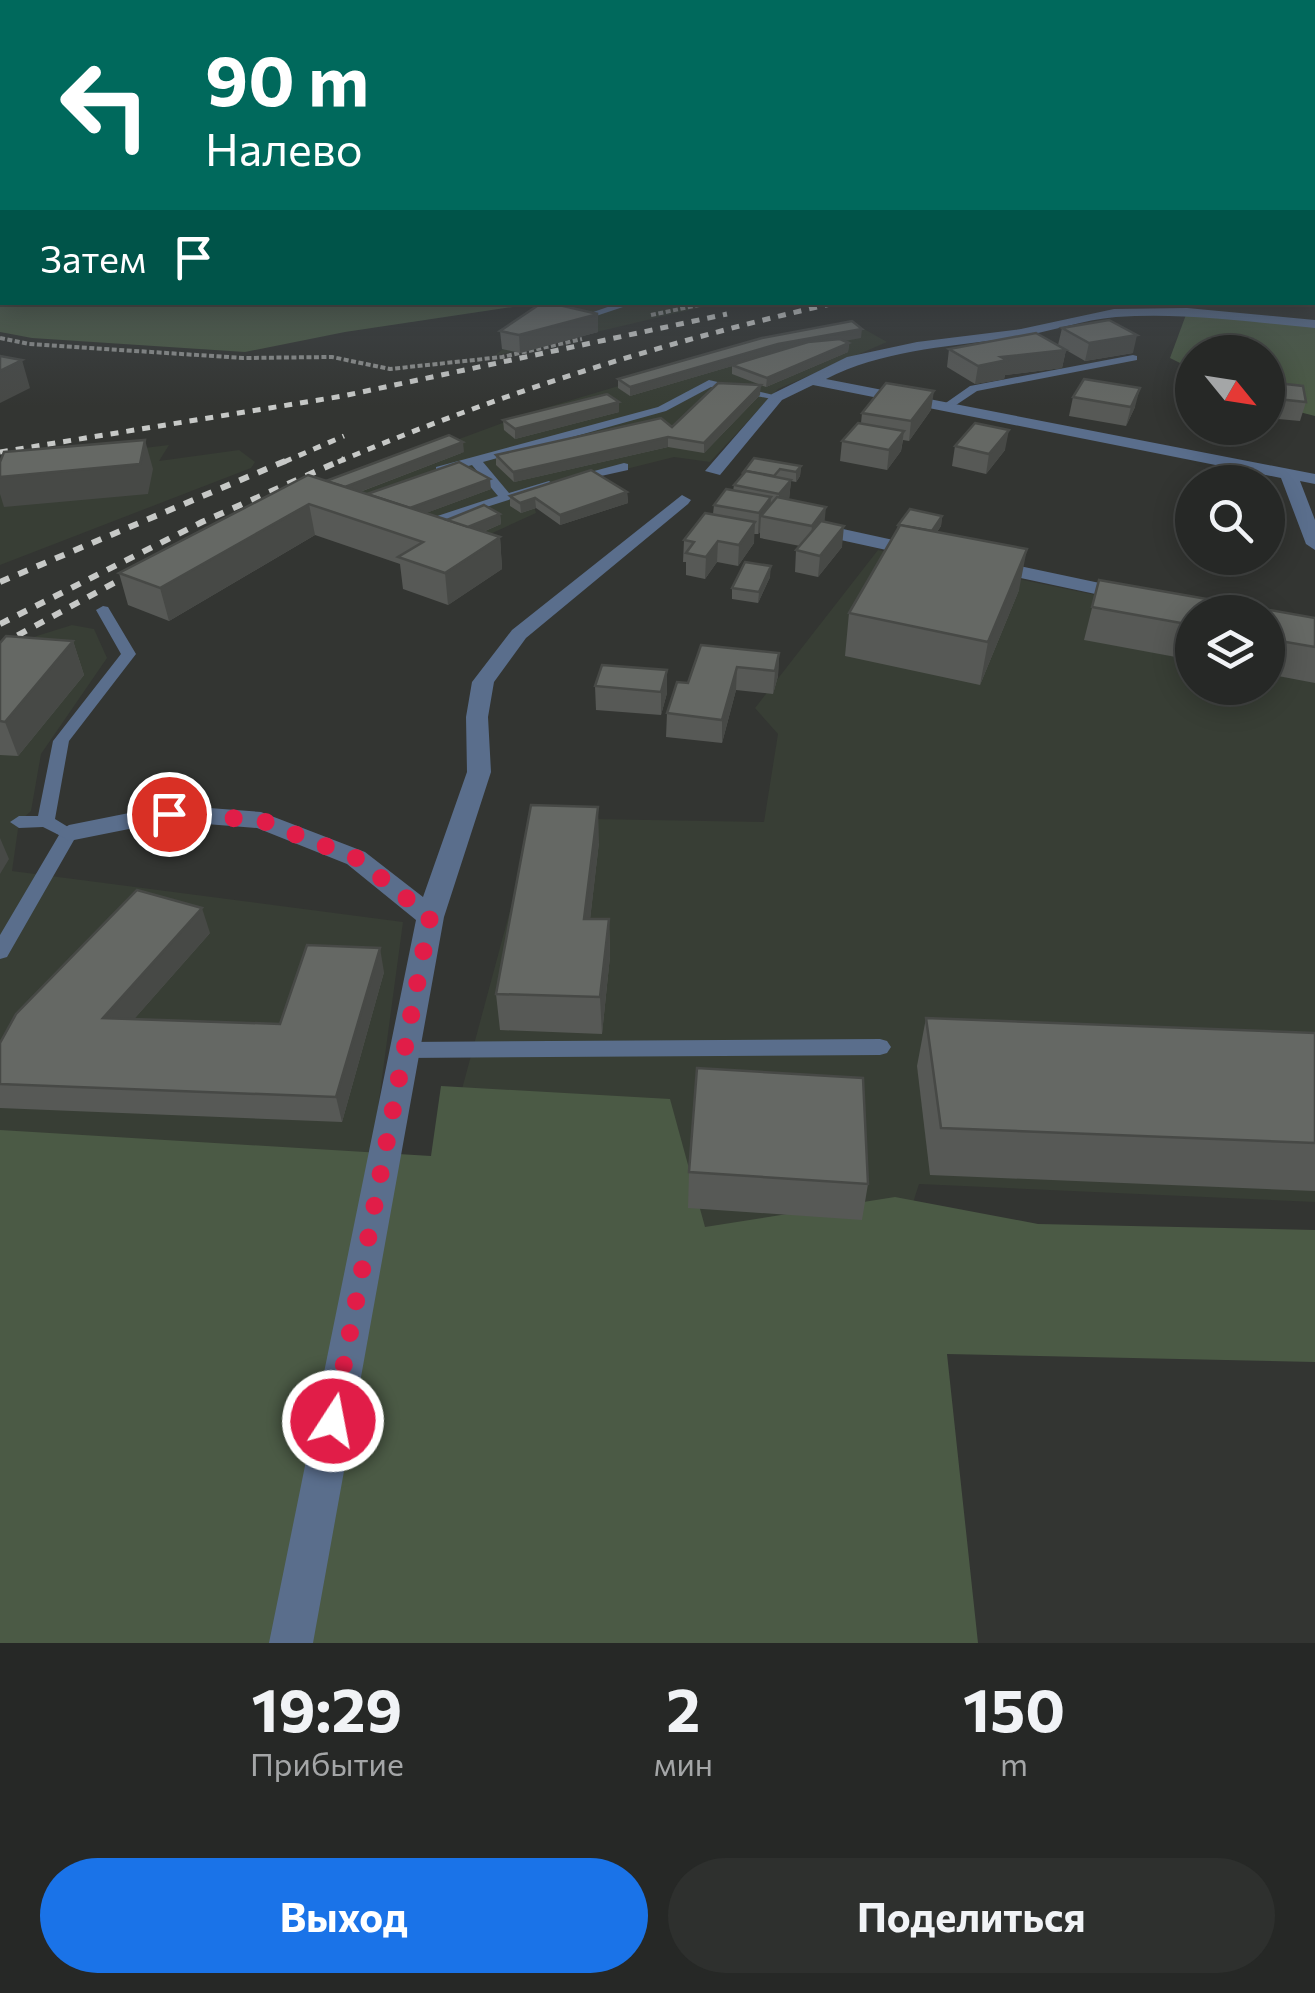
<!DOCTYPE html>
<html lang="ru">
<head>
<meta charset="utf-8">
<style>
	body { margin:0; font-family:Commissioner,sans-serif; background:#2e302e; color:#f1f3f6; height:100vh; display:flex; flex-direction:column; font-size:38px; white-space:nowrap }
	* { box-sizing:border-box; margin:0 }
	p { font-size:32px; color:#a4a6a7 }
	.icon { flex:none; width:55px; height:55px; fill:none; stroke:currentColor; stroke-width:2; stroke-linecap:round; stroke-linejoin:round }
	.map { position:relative; height:1643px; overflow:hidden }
	.side { display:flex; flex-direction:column; background:#262826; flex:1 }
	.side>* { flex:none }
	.hud { position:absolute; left:0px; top:0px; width:1315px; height:305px; box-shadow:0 5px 25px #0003,0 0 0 2px #424443; background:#00695c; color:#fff; overflow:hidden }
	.needle { width:65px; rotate:120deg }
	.fabs { position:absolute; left:1175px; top:335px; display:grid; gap:20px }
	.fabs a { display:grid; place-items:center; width:110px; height:110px; border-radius:50%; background:#262826; box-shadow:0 5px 25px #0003,0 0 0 2px #424443; font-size:50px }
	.pin { position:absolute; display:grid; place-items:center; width:85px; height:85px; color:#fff; margin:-42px; border:5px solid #fff; border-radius:50%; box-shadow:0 2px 10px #0007 }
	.me { position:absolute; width:110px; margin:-55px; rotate:11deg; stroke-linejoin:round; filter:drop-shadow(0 0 8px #0008) }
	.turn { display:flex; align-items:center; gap:35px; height:210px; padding:0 40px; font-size:45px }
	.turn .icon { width:130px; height:130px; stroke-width:2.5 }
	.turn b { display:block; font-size:70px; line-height:85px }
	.then { display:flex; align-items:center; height:95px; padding:0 40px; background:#0003; gap:20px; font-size:38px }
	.eta { display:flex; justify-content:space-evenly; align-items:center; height:170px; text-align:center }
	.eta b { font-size:60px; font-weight:700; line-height:70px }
	.action { display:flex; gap:20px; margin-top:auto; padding:20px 40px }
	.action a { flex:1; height:115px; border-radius:60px; background:#1a73e8; color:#fff; font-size:40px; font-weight:700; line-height:115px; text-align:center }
	.action a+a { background:#2e302e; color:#f1f3f6 }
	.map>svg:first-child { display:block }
	.built { fill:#383e35 }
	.green { fill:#4b5a45 }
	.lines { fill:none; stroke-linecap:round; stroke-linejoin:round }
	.path { stroke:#8d8f8d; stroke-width:4; stroke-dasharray:5 2.5; stroke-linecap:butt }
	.service { fill:#5a6e8c; fill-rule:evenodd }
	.minor { fill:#5a6e8c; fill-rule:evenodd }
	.rail-far1 { stroke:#c7c9c7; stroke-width:5; stroke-dasharray:8 8; stroke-linecap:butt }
	.rail { stroke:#c7c9c7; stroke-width:6; stroke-dasharray:10 10; stroke-linecap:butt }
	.wall { fill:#575956 }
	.shaded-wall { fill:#474946 }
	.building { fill:#656864; stroke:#474946; stroke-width:2.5 }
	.route { stroke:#e11d48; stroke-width:18; stroke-dasharray:0 32.4 }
</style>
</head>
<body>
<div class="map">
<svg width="1315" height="1643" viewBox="0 0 1315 1643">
	<rect width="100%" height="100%" fill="#333532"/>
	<!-- built -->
	<g class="built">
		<polygon points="564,303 720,303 494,356"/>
		<polygon points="857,325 887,342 778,389 710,462 674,457 530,493 536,513 455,550 321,497 424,452 535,411 776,339"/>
		<polygon points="169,445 159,461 239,450 255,462 251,468 0,565 0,472 60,458"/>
		<polygon points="878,550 1192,615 1192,688 1268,688 1268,630 1315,647 1315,1202 919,1184 904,1231 685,1228 455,1115 535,818 764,822 778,734 755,708"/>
		<polygon points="72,625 94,629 107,658 41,754 31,811 19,822 12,871 403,922 370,1167 0,1168 0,657 24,640"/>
	</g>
	<!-- green -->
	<g class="green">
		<polygon points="0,176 2,302 539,303 345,332 245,352 32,338 0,332"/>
		<polygon points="1187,312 1315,327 1315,416 1268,404 1268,352 1192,352 1192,369 1170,358"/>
		<polygon points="441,1086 670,1099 705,1227 895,1197 1038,1224 1315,1230 1315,1362 947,1354 978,1643 0,1643 0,1130 431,1156"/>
	</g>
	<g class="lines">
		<!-- path -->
		<g class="path">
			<polyline points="651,315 713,302"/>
			<polyline points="0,338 29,344 243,358 332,357 390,369 502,357 582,339"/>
		</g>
		<!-- service -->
		<g class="service">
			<rect x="0" y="184" width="2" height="5"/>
			<rect x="1312" y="215" width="3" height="4"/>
			<polygon points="622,302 638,302 584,320 576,318"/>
			<polygon points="1133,355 1137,356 1137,360 977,391 950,409 940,407 970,386"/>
			<polygon points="709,380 782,397 777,400 711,387 666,411 483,462 509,493 549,481 555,485 421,528 416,529 410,525 498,496 472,465 440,474 436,473 436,467 658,407"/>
			<polygon points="624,463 628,464 628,470 574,482 568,478"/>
			<polygon points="103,606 108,607 136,654 69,741 55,819 78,833 7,957 0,959 0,935 59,835 43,827 19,828 10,822 19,816 38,816 53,741 121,654 96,610"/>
			<polygon points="880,1039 887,1041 891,1047 887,1053 880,1055 404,1058 397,1056 393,1050 397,1044 404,1042"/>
		</g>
		<!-- minor -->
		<g class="minor">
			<path d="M1187,308L1315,320V328C1249,322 1183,312 1116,317C1079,320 1042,335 1004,339C943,347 881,351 826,379L1315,474V484L1300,481L1315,520V550L1306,544L1281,478L813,385L782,400L720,475L705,471L772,394L847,357L917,342L1021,329L1114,309Z"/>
			<polygon points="682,495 691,500 688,504 526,638 494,682 488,717 491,772 444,917 313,1643 269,1643 416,920 347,864 257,828 169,821 69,841 56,833 69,825 169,805 261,812 365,852 423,897 467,772 466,717 472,682 512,630"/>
			<polygon points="843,529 930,548 932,552 923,558 836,539 834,535"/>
			<polygon points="991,560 1128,589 1138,595 1128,601 984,570 984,562"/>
		</g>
		<!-- rail-far1 -->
		<g class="rail-far1">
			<polyline points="0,452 343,396 727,314"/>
			<polyline points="284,462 344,436"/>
			<path d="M338,462C501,393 666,341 839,302"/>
		</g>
		<!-- rail -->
		<g class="rail">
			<polyline points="0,582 290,459"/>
			<polyline points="0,624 202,522 344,459"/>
			<polyline points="0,645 145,566"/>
		</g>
	</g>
	<!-- wall -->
	<g class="wall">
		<polygon points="598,314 598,332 520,353 502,349 500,331"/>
		<polygon points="1062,328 1133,353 1085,361 1066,350 1062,368 1005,375 1004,379 975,384 947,367 949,349 1058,345"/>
		<polygon points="861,338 844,341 849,343 848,352 766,387 732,374 732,366 630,396 618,388 618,379"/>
		<polygon points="1268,382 1306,402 1300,421 1268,418"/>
		<polygon points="760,395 704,453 668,447 514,482 496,465 496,455 672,427"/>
		<polygon points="1073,397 1135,407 1126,426 1069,416"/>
		<polygon points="619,402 619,412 515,439 504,430 503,420"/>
		<polygon points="931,410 909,441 903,440 901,451 887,470 840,461 842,441 861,423 862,413"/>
		<polygon points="955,446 1005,450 986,474 952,466"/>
		<polygon points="464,452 360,492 367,494 491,489 426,513 447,520 500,514 501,524 483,532 500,537 502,569 448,605 403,589 400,564 315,535 169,621 128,605 119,573 326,481"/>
		<polygon points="801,466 800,476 796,482 791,481 789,499 825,522 842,547 818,577 795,572 796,550 800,546 760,538 760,532 758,534 754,534 754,543 738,566 717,562 705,579 686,575 686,562 683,562 684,540 713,514 714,505 733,491 734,485 742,475"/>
		<polygon points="627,492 628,503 560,525 536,508 521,513 510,506 510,496"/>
		<polygon points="942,516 941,526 937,532 1019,590 980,685 845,656 849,613 897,531 898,525"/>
		<polygon points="770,577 758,603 732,599 732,588"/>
		<polygon points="1099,580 1315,618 1315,683 1268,674 1268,612 1192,612 1192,660 1084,640"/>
		<polygon points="73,641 84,675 18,756 0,755 0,643"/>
		<polygon points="779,653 778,676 773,694 736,690 722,743 666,737 667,713 688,683"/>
		<polygon points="595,686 667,693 661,715 596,710"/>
		<polygon points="599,842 590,919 609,919 610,956 602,1034 500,1030 496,994"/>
		<polygon points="210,933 134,1019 280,1024 384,972 342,1122 0,1108 0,1043"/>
		<polygon points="926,1018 1315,1033 1315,1191 930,1175 917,1066"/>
		<polygon points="689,1172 868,1184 862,1220 688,1208"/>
	</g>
	<!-- shaded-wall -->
	<g class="shaded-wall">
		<polygon points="598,314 598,332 520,353 519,335"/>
		<polygon points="862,329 861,338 777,353 630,396 630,387 778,344"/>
		<polygon points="1137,335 1133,353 1085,361 1089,343"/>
		<polygon points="849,343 848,352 766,387 767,378"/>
		<polygon points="1066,350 1062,368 1005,375 1004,379 975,384 978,366 1001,357"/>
		<polygon points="22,360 30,388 0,403 0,371"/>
		<polygon points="761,385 760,395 704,453 704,443"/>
		<polygon points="1140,388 1135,407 1126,426 1131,407"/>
		<polygon points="934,391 931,410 909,441 911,421"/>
		<polygon points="619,402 619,412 515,439 515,429"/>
		<polygon points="1009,430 1005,450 986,474 989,454"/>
		<polygon points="904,431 901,451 887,470 889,450"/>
		<polygon points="668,437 668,447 514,482 513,472"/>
		<polygon points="145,440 153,469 148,494 4,507 0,494 0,477"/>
		<polygon points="463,442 464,452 341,499 339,488"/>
		<polygon points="801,466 800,476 796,482 796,472"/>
		<polygon points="490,479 491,489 391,526 390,515"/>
		<polygon points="791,480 789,500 778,514 779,494"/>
		<polygon points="627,492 628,503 560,525 560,515"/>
		<polygon points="771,497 770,518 761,516 760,532 758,534 759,513"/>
		<polygon points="535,498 536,508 521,513 520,503"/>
		<polygon points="309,504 315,535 169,621 160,588"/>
		<polygon points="826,507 824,528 810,548 812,526"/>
		<polygon points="500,514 501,524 443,549 441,538"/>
		<polygon points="942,516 941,526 929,543 931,532"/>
		<polygon points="755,522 754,543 738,566 739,545"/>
		<polygon points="844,526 842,547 818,577 820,556"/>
		<polygon points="500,537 502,569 448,605 445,573"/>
		<polygon points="718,541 717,562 705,579 706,557"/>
		<polygon points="1027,549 1019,590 980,685 988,642"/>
		<polygon points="771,566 770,577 758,603 759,592"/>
		<polygon points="73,641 84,675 18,756 5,722"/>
		<polygon points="779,653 778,676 773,694 775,671"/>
		<polygon points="737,667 736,690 722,743 722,720"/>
		<polygon points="667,670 667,693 661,715 661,692"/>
		<polygon points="598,807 599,842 586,955 584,919"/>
		<polygon points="0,838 9,859 0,874"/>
		<polygon points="202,908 210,933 113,1043 103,1018"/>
		<polygon points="609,919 610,956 602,1034 600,997"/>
		<polygon points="380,948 384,972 342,1122 336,1097"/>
	</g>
	<!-- building -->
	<g class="building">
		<polygon points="543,302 546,302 598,314 519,335 500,331"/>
		<polygon points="1109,320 1137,335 1089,343 1062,328"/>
		<polygon points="852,321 862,329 778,344 630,387 618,379 762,338"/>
		<polygon points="1036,333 1066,350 1001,357 1007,360 978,366 949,349"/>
		<polygon points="840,339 849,343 767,378 732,365 808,342"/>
		<polygon points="0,356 22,360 0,371"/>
		<polygon points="1084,379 1140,388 1131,407 1073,397"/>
		<polygon points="1268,382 1303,386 1306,402 1268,398"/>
		<polygon points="718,383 761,385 704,443 668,437 513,472 496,455 661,418 672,427"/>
		<polygon points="886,383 934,391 911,421 862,413"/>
		<polygon points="607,394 619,402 515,429 503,420"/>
		<polygon points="858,423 904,431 889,450 842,441"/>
		<polygon points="975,423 1009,430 989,454 955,446"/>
		<polygon points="449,435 463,442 345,487 326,481"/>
		<polygon points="145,440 140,464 0,477 0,462 4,452"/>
		<polygon points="754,458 801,466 796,472 780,469 774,476 746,471 742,474"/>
		<polygon points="459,462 490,479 410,508 367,494"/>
		<polygon points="591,470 627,492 560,515 535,498 520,503 510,496"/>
		<polygon points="746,471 791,480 779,494 734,485"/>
		<polygon points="308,475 500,537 445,573 398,557 423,542 309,504 160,588 119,573"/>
		<polygon points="726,489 771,497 759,513 714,505"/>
		<polygon points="777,497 826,507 812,526 761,516"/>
		<polygon points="484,505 500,514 468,527 447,520"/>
		<polygon points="910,509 942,516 932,531 898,525"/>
		<polygon points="705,513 755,522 739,545 718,541 706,557 686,553 694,542 684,540"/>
		<polygon points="821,521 844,526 820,556 796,550"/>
		<polygon points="900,525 1027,549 988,642 849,613"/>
		<polygon points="745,562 771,566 759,592 732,588"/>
		<polygon points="1099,580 1315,618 1315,647 1268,639 1268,612 1192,612 1192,625 1092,607"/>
		<polygon points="6,636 73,641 5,722 0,721 0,643"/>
		<polygon points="701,645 779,653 775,671 737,667 722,720 667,713 677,682 688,683"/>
		<polygon points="602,665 667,670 661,692 595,686"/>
		<polygon points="531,805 598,807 584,919 609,919 600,997 496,994"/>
		<polygon points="137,890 202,908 103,1018 280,1024 307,945 380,948 336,1097 0,1084 0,1043 16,1014"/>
		<polygon points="926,1018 1315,1033 1315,1143 941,1128"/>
		<polygon points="697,1068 863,1078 868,1184 689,1172"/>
	</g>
	<!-- sky -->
	<linearGradient id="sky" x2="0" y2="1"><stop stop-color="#1c1d1c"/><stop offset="0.43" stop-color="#4a515a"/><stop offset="1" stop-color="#4a515a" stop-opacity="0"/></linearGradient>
	<rect width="1315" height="406" fill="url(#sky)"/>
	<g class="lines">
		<!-- route -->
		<polyline class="route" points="169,814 261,820 292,833 356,858 430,917 333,1421"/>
	</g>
</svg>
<div class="fabs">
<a><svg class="needle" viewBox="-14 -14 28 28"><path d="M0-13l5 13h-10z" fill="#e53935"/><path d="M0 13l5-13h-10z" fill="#a4a6a7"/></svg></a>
<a><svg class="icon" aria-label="search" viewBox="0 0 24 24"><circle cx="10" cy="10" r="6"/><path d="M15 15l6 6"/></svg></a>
<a><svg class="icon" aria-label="layers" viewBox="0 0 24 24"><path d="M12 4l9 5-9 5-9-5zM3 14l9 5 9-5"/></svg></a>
</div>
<div class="pin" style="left:169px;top:814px;background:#d93025"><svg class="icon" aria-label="arrive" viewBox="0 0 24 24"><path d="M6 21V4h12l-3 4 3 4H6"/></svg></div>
<svg class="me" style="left:333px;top:1421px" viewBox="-20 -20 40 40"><circle r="17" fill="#e11d48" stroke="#fff" stroke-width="3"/><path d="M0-11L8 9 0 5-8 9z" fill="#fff"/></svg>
<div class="hud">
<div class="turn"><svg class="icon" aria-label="left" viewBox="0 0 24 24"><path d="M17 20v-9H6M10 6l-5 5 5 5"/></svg><div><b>90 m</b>Налево</div></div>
<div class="then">Затем<svg class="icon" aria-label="arrive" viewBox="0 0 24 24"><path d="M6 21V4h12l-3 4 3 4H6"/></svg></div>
</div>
</div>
<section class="side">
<div class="eta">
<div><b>19:29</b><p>Прибытие</p></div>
<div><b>2</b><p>мин</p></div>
<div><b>150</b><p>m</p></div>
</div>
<div class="action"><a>Выход</a><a>Поделиться</a></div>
</section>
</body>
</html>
